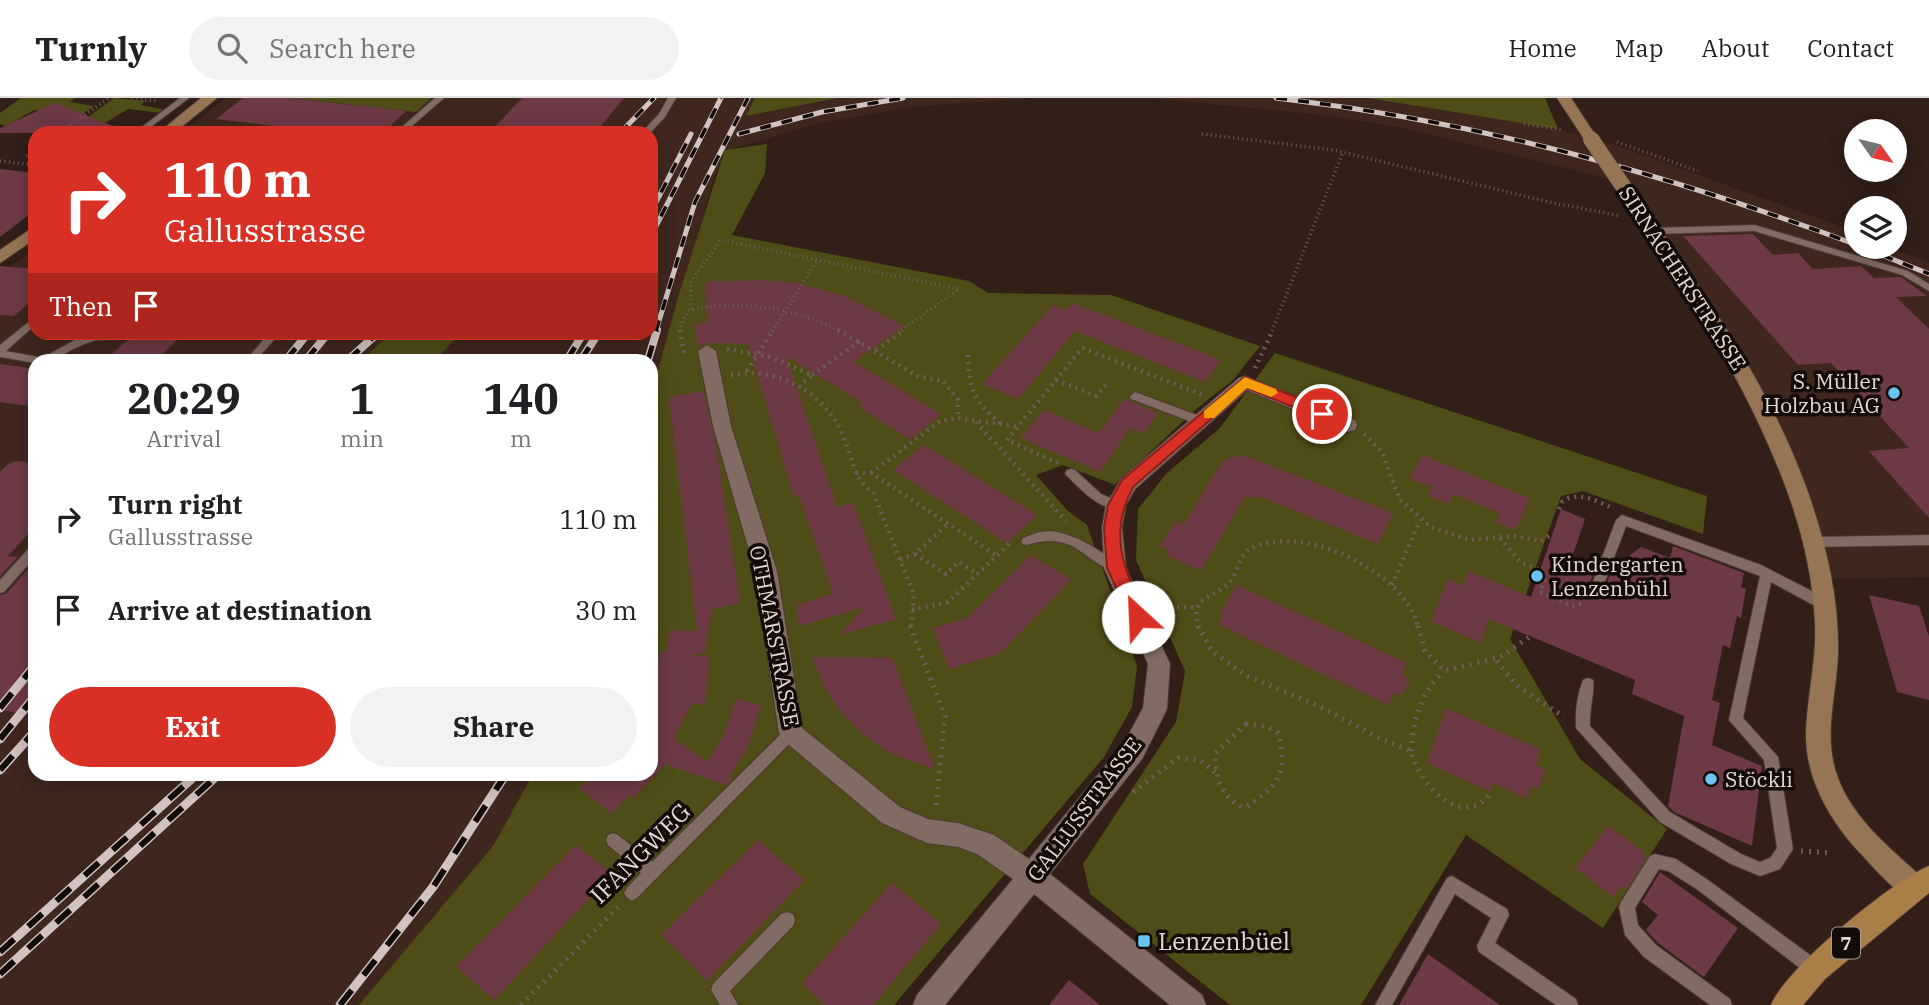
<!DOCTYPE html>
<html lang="en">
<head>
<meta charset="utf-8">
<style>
	body { margin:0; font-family:"IBM Plex Serif",serif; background:#f2f2f2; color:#202124; height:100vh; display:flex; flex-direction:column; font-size:26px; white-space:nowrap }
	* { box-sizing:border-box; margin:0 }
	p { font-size:23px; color:#757577 }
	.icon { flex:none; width:38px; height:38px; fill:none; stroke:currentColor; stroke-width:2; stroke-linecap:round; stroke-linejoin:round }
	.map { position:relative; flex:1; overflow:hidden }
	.panel { position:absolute; left:28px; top:256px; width:630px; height:427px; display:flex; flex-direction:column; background:#fff; border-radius:21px; box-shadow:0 4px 18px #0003 }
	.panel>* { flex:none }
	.top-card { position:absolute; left:28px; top:28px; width:630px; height:214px; border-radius:21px; box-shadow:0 4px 18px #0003; background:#d93025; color:#fff; overflow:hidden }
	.needle { width:46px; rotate:124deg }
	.fabs { position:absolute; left:1844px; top:21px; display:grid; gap:14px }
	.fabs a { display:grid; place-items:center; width:63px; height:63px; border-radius:50%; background:#fff; box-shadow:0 4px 18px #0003; font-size:35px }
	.pin { position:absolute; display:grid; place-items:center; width:60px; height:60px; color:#fff; margin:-30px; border:4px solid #fff; border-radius:50%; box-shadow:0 2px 7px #0007 }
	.me { position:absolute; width:77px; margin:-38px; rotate:335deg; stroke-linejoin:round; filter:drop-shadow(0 0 5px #0008) }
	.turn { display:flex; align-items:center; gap:24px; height:147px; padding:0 21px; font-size:32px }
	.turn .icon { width:91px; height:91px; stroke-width:2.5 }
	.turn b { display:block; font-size:49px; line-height:60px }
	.then { display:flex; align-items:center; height:66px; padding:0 21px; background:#0003; gap:14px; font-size:26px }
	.eta { display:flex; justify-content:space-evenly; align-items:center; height:119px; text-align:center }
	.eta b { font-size:42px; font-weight:800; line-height:49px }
	.action { display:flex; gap:14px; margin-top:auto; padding:14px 21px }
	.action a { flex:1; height:80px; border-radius:42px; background:#d93025; color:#fff; font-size:28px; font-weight:800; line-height:80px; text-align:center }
	.action a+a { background:#f2f2f2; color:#202124 }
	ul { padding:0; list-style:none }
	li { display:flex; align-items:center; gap:21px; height:91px; padding:0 21px }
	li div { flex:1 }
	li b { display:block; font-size:26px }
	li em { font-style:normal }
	header { display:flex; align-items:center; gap:42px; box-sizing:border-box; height:98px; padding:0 35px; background:#fff; border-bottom:2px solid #e0e0e0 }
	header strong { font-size:33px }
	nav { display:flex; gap:38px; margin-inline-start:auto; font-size:24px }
	.search { width:490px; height:63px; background:#f2f2f2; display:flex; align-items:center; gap:18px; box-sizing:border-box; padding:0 24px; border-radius:38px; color:#757577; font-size:26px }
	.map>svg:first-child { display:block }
	.built { fill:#3f271e }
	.green { fill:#4f4d17 }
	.building { fill:#6d3944 }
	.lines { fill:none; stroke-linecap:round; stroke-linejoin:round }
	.lane-casing { stroke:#493a36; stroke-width:2 }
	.street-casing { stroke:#493a36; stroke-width:2 }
	.secondary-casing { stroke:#493a36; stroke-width:2 }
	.primary-casing { stroke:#493a36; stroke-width:2 }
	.path-far2 { stroke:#6f5e58; stroke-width:3.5; stroke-dasharray:1 3.5; stroke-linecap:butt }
	.path-far1 { stroke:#6f5e58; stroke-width:4.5; stroke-dasharray:2 5; stroke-linecap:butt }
	.path { stroke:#6f5e58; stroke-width:5; stroke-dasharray:2 6; stroke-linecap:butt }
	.lane { fill:#826b63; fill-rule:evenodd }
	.street { fill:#826b63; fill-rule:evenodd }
	.secondary { fill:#967555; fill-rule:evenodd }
	.primary { fill:#aa7e47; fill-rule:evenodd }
	.rail-far2-casing { stroke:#d1c3bf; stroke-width:5 }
	.rail-far1-casing { stroke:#d1c3bf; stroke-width:8 }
	.rail-casing { stroke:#d1c3bf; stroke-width:9 }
	.rail-far2 { stroke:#130b08; stroke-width:3.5; stroke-dasharray:11; stroke-linecap:butt }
	.rail-far1 { stroke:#130b08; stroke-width:5; stroke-dasharray:15; stroke-linecap:butt }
	.rail { stroke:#130b08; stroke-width:6; stroke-dasharray:19; stroke-linecap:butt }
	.secondary-bridge-casing { stroke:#493a36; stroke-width:17; stroke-linecap:butt }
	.secondary-bridge { stroke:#967555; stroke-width:16 }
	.route { fill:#d93025; stroke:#8d1f18; stroke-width:2 }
	.slow { fill:#f59e0b }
	.poi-dot { fill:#6cc3f2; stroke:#130b08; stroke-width:2.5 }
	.labels { text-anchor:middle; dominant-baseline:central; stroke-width:7; stroke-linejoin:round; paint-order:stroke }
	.shield { fill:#130b08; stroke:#a59a96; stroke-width:2 }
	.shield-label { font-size:19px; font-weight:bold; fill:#e4d7d3 }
	.street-label { font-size:21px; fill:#e4d7d3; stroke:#130b08 }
	.poi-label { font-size:21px; fill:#e4d7d3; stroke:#130b08; text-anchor:start }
	.near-street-label { font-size:24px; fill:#e4d7d3; stroke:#130b08 }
	.near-poi-label { font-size:24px; fill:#e4d7d3; stroke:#130b08; text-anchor:start }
</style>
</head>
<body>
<header>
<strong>Turnly</strong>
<div class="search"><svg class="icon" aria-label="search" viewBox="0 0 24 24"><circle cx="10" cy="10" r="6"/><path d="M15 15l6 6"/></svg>Search here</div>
<nav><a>Home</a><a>Map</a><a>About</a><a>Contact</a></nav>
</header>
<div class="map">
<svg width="1929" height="907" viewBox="0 0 1929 907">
	<rect width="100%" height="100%" fill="#311f18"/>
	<!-- built -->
	<g class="built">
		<polygon points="226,0 755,0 747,18 838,0 1078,0 1032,0 910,9 816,26 728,52 714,80 651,298 651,262 35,262 35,676 533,676 493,748 359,907 0,907 0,178 35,149 35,234 651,234 651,35 180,35"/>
		<polygon points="1150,0 1368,0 1558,31 1615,47 1840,128 1857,135 1857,149 1890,149 1929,165 1929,479 1821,481 1769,323 1654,133 1640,91 1595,77 1399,29 1313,16"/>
	</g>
	<!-- green -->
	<g class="green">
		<polygon points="21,0 75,0 70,4 94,8 60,33 41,13 34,12 6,28 0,26 0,15"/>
		<polygon points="114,0 145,3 141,7 165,12 161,15 128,11 89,35 66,35"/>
		<polygon points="289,0 431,0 416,14"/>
		<polygon points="755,0 838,0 746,18"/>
		<polygon points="1368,0 1545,0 1558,31"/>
		<polygon points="767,46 765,75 732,137 969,183 988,195 1111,197 1260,248 1233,282 1195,312 1115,387 1063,367 1036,377 1068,413 1087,427 1137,568 1132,609 1104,659 894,907 359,907 493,748 533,676 651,676 651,298 679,196 725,52"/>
		<polygon points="391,235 391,234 461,235 435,262 362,262"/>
		<polygon points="1275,255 1707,398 1703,436 1583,393 1561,398 1510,541 1580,661 1667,731 1603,830 1466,737 1361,907 1230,907 1090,796 1083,766 1176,624 1185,573 1136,462 1138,411 1167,375 1220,330"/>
	</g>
	<!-- building -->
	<g class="building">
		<polygon points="243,0 289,0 406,13 383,35 275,35 282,29 216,21"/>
		<polygon points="522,0 624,0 595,35 489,35"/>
		<polygon points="55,5 129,34 129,35 0,35 0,30"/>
		<polygon points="0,71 35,75 35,112 0,139"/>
		<polygon points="1753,136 1773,157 1798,155 1813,171 1861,168 1874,180 1901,179 1927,198 1896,199 1929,231 1929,420 1869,353 1909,350 1831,265 1798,267 1683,138"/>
		<polygon points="0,168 35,171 35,200 14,218 0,217"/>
		<polygon points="762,182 797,185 844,198 904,228 854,264 941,316 910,341 858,309 863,305 786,258 837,409 853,405 896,521 839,537 865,509 799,528 797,507 833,496 799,397 794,399 748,246 706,245 698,248 694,226 708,224 705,184"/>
		<polygon points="1072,205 1120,223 1221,262 1205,284 1075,233 1018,301 982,286 1053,207 1066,212"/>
		<polygon points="185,234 157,262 105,262 125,244 133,240 134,234"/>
		<polygon points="0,266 35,271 35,309 0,304"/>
		<polygon points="703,293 716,348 740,505 712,511 705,554 693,558 710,558 705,607 692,605 674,641 707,664 723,639 736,601 761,607 748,649 729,679 732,681 726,687 665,666 634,700 630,696 612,716 579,690 595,676 651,676 651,590 660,554 667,553 669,532 697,533 669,299"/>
		<polygon points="1124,301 1158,315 1144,335 1131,330 1100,374 1021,340 1044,312 1099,335"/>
		<polygon points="924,347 979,381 1037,417 1007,445 893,372"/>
		<polygon points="1243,357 1393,415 1378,446 1261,399 1244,400 1201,473 1165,457 1169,452 1160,448 1176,423 1184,426 1223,362"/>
		<polygon points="1422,357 1530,400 1516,432 1496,424 1499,415 1454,396 1449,406 1428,398 1432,389 1410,381"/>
		<polygon points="16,363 35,365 35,428 8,458 18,459 0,478 0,374 8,366"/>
		<polygon points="1561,411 1585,421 1570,465 1594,474 1587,493 1591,501 1601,499 1613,469 1641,449 1670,460 1673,448 1744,475 1741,489 1746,491 1741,520 1737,518 1730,550 1723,547 1712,602 1720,605 1712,647 1762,668 1752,748 1674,714 1668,708 1684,618 1632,596 1635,582 1489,521 1481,545 1431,523 1448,481 1463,488 1468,473 1531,499"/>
		<polygon points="1031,457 1071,482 999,556 949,571 933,530 967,520"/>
		<polygon points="35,463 35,617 0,612 0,497 6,496"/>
		<polygon points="1237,487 1407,565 1402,576 1410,580 1402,597 1394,594 1388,607 1218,526 1224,517 1220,515"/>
		<polygon points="1869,497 1919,508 1929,538 1929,602 1897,594"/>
		<polygon points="812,559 892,560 935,671 891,656 863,636 841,614 825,590"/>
		<polygon points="1446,610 1540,651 1536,667 1545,671 1539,691 1530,688 1527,701 1493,685 1491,694 1427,665"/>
		<polygon points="1608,728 1645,755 1643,758 1646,760 1626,792 1621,788 1613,799 1575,770"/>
		<polygon points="758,742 804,782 707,883 661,837"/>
		<polygon points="576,747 612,776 494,902 456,868"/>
		<polygon points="1660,774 1738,830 1704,879 1658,845 1646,832 1658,817 1642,804"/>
		<polygon points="892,785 941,826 873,907 825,907 802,885"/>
		<polygon points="1428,856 1500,907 1399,907"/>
		<polygon points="1069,882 1100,907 1049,907"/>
	</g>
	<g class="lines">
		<defs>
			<g id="lane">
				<polygon points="180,0 189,0 143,35 134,35"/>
				<polygon points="435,0 444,0 404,35 395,35"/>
				<polygon points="668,0 676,0 665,19 650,35 641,35 659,16"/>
				<polygon points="1755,127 1908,173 1929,186 1929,193 1902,177 1754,133 1654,136 1649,133 1654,130"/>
				<path d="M35,219V227L6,253L38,259L49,256L75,242L97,236L127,235L132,238C123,244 109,240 97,242C84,245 71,252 59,259L61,262H35V265L0,259V247Z"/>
				<polygon points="270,234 281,234 256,262 246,262"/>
				<polygon points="1135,294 1205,320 1207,323 1201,327 1197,326 1131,301 1130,298"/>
				<path d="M1071,371L1075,372L1101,396L1120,404L1122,407L1120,410C1099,413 1081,391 1067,378L1065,375L1067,372Z"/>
				<path d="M1622,417L1761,467L1829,502L1830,506L1829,510H1819L1771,484L1743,620L1778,659L1793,751L1780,771L1760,778L1731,766L1660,724L1576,630C1575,613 1577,598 1583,582L1588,580L1593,582C1595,593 1589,613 1590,628L1670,714L1741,756L1760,764L1770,760L1777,750L1764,662L1729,622L1760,478L1626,428L1601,494L1599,498H1591L1589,494L1616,422Z"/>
				<path d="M1051,433C1078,437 1098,451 1119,467L1121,470L1119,473C1107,476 1084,454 1072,448C1061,443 1050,442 1039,444C1032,445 1029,448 1023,446L1021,443L1023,440L1039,434Z"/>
				<polygon points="1929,437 1929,447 1813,449 1809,447 1807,444 1809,441 1813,439"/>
				<polygon points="35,446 35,459 4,494 0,495 0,482 31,448"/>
				<polygon points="791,629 796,631 798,635 796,639 637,800 632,803 627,800 624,795 627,790 641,775 608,747 606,742 608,737 613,735 618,737 652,764 786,631"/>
				<polygon points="1655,756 1676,761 1708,782 1821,865 1823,871 1821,877 1815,879 1809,877 1698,792 1668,773 1659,771 1635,810 1638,827 1656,847 1730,901 1732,907 1710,907 1644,859 1625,837 1619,809 1621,804 1650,758"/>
				<polygon points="1452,778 1507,811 1509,817 1495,845 1576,901 1578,907 1556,907 1479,854 1477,848 1491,820 1455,796 1392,907 1375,907 1447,780"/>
				<polygon points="787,814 793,816 795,822 793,828 730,893 738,907 720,907 711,892 713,886 781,816"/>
			</g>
			<polygon id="street" points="707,247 716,253 731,328 777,473 802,630 900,709 928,721 958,725 994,737 1029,761 1124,645 1143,610 1148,566 1104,470 1102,429 1106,407 1121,381 1239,280 1245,278 1355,322 1357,327 1355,332 1348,334 1247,292 1135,391 1126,407 1122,429 1126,470 1170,566 1167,611 1142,661 1050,776 1202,897 1206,907 1170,907 1034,796 945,907 913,907 917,897 1013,781 977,756 958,749 927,745 882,725 783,642 779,635 755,473 713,328 698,253"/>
			<g id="secondary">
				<polygon points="201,0 217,0 174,35 158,35"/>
				<polygon points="1557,0 1571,0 1598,41 1596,44 1586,44"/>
				<path d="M1625,86L1630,88C1697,185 1768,282 1808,394C1826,446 1839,499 1838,554C1837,597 1822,638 1838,680C1853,721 1892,752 1923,780L1927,789L1923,798L1914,802C1894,794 1877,773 1862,757C1831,725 1805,681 1806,635C1807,598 1817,562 1815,525C1813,479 1802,433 1786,390C1746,282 1682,187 1617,91Z"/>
				<polygon points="35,128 35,141 0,165 0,152"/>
			</g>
			<path id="primary" d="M1929,768V795L1825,881L1803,907H1771C1786,870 1892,783 1929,768Z"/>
		</defs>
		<!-- lane casing -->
		<use href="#lane" class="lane-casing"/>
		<!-- street casing -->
		<use href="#street" class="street-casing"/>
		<!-- secondary casing -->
		<use href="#secondary" class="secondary-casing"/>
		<!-- primary casing -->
		<use href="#primary" class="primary-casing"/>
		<!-- path-far2 -->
		<g class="path-far2">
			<polyline points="132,0 156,3"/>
			<polyline points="1524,26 1564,32"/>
			<polyline points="59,35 109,0"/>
			<polyline points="1202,36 1334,52 1549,104 1621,118"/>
			<polyline points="1617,44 1698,73"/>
			<polyline points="26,58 35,51"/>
			<polyline points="0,63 35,67"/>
			<polyline points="691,211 691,183 721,142 959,191 901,233"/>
			<path d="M681,233L680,229L688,213C736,199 797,212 841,233"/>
			<polyline points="772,233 818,162"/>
			<polyline points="1272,233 1343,54"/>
		</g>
		<!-- path-far1 -->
		<g class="path-far1">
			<polyline points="680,232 684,255 687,255"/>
			<polyline points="838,232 918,278 943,283 958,302 958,320"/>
			<polyline points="727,251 771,259 812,277 800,287"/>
			<polyline points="876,252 904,232"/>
			<path d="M968,257C969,292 974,303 1001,326"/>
			<polyline points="1255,270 1273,232"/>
			<polyline points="747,273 773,232"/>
			<path d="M731,277C777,268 826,295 843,338C852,358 854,383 873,394L914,497L911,530"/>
			<polyline points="812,277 860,243"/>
			<polyline points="1056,282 1096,298 1108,284"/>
			<polyline points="976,324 1066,423"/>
			<polyline points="1364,336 1382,354 1400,402 1431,429 1469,442 1513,438 1541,443 1552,436"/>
			<polyline points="1058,365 1007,342 1082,250 1203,297"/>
			<polyline points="856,375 871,375 997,458"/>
			<polyline points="871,375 940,323 958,320 1018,329"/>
			<path d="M1559,411L1562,404C1577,392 1597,403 1612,410"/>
			<polyline points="1500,440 1520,464 1537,471 1545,480 1540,494 1572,508 1585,505"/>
			<polyline points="915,456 946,476 959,464 977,476"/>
			<polyline points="900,461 915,456 948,426"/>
			<polyline points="1392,487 1420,422"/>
			<polyline points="1156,510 1197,509"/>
			<polyline points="912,512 948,504 1011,444"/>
			<path d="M1199,530C1190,499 1208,502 1227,487C1238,477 1237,459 1250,451C1301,423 1408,475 1418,530"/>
		</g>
		<!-- path -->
		<g class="path">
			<polyline points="910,528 945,618 936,709"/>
			<path d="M1198,528L1212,553L1245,577L1323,610L1377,639L1411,653C1418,685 1463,735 1491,694"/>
			<polyline points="1418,528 1425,553 1444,573 1500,559 1531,538"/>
			<polyline points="1497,563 1516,587 1564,619"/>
			<path d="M1246,626L1265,628L1278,635C1289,676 1278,688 1244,710C1220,697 1216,682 1215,656Z"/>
			<path d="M1411,653C1413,623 1421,594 1444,573"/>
			<polyline points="1133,694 1178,660 1200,662 1216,675"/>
			<polyline points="1801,753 1832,755"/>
			<polyline points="521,907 619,808"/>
		</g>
		<!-- lane -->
		<use href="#lane" class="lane"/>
		<!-- street -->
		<use href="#street" class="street"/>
		<!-- secondary -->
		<use href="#secondary" class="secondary"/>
		<!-- primary -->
		<use href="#primary" class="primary"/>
		<defs>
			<g id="rail-far2">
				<path d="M1276,0C1482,24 1663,75 1857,147"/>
				<polyline points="620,35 654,0"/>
				<polyline points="739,36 822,14 903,0"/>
				<polyline points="651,114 691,36"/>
				<polyline points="651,138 721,0"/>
				<polyline points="1862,149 1929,176"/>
				<polyline points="656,233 695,104 748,0"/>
			</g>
			<g id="rail-far1">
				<polyline points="286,262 309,234"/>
				<polyline points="306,262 329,234"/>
				<polyline points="348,262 379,234"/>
				<polyline points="567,262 584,234"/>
				<polyline points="581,262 599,234"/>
				<polyline points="648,262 657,232"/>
			</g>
			<g id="rail">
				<polyline points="0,610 35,567"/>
				<polyline points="0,641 35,598"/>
				<polyline points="0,672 35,633"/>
				<polyline points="0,854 197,676"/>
				<polyline points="0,876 219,676"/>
				<polyline points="340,907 433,789 506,676"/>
			</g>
		</defs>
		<!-- rail-far2 casing -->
		<use href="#rail-far2" class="rail-far2-casing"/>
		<!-- rail-far1 casing -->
		<use href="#rail-far1" class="rail-far1-casing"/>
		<!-- rail casing -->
		<use href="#rail" class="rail-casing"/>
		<!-- rail-far2 -->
		<use href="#rail-far2" class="rail-far2"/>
		<!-- rail-far1 -->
		<use href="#rail-far1" class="rail-far1"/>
		<!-- rail -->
		<use href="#rail" class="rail"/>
		<defs>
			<polyline id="secondary-bridge" points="1591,41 1625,91"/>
		</defs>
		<!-- secondary-bridge casing -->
		<use href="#secondary-bridge" class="secondary-bridge-casing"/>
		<!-- secondary-bridge -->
		<use href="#secondary-bridge" class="secondary-bridge"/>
	</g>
	<!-- route -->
	<path class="route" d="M1245,279L1328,312L1330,316L1322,321L1317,319L1247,290L1133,389C1107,438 1125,474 1147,519L1144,524H1132L1107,470L1104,429L1108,407L1122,382Z"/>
	<!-- slow -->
	<polygon class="slow" points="1245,279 1276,291 1278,295 1271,299 1247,290 1214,320 1204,320 1204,313"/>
	<!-- markers -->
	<g class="poi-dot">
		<circle cx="1894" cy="295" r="7"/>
		<circle cx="1537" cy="478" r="7"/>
		<circle cx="1711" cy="681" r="7"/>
		<rect x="1137" y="836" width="14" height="14" rx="3.5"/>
	</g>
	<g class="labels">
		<!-- shield labels -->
		<rect class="shield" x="1832" y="829.5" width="28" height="31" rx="5"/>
		<g class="shield-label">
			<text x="1846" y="845">7</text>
		</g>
		<!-- street labels -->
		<g class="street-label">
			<text transform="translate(1683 180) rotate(57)">SIRNACHERSTRASSE</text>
			<text transform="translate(775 538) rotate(79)">OTHMARSTRASSE</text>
			<text transform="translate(1084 711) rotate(-53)">GALLUSSTRASSE</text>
		</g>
		<!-- poi labels -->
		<g class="poi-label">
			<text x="1880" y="283" text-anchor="end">S. Müller<tspan x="1880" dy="24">Holzbau AG</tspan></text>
			<text x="1551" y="466">Kindergarten<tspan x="1551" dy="24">Lenzenbühl</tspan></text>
			<text x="1725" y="681">Stöckli</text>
		</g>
		<!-- near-street labels -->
		<g class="near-street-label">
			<text transform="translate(640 755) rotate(-45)">IFANGWEG</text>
		</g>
		<!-- near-poi labels -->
		<g class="near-poi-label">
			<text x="1158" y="843">Lenzenbüel</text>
		</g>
	</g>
</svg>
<div class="fabs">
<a><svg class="needle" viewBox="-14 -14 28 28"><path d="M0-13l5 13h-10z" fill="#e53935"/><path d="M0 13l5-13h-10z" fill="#757577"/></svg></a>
<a><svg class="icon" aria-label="layers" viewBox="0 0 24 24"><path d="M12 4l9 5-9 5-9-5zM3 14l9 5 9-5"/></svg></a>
</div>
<div class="pin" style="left:1322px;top:316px;background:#d93025"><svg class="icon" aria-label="arrive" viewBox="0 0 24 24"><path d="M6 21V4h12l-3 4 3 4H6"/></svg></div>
<svg class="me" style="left:1138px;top:519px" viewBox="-20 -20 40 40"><circle r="19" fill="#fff"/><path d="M0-13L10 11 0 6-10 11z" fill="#d93025"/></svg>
<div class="top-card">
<div class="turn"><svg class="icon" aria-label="right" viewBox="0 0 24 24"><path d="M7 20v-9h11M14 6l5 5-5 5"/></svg><div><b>110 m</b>Gallusstrasse</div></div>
<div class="then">Then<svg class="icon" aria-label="arrive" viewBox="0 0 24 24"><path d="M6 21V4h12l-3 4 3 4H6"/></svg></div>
</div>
<section class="panel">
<div class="eta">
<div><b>20:29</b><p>Arrival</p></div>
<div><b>1</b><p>min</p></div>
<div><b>140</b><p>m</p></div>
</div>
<ul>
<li><svg class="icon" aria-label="right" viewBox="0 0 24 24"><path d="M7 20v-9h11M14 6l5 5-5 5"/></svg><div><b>Turn right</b><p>Gallusstrasse</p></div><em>110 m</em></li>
<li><svg class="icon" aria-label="arrive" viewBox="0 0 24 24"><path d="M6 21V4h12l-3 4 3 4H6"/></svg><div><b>Arrive at destination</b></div><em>30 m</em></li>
</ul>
<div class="action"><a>Exit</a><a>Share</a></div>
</section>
</div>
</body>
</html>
